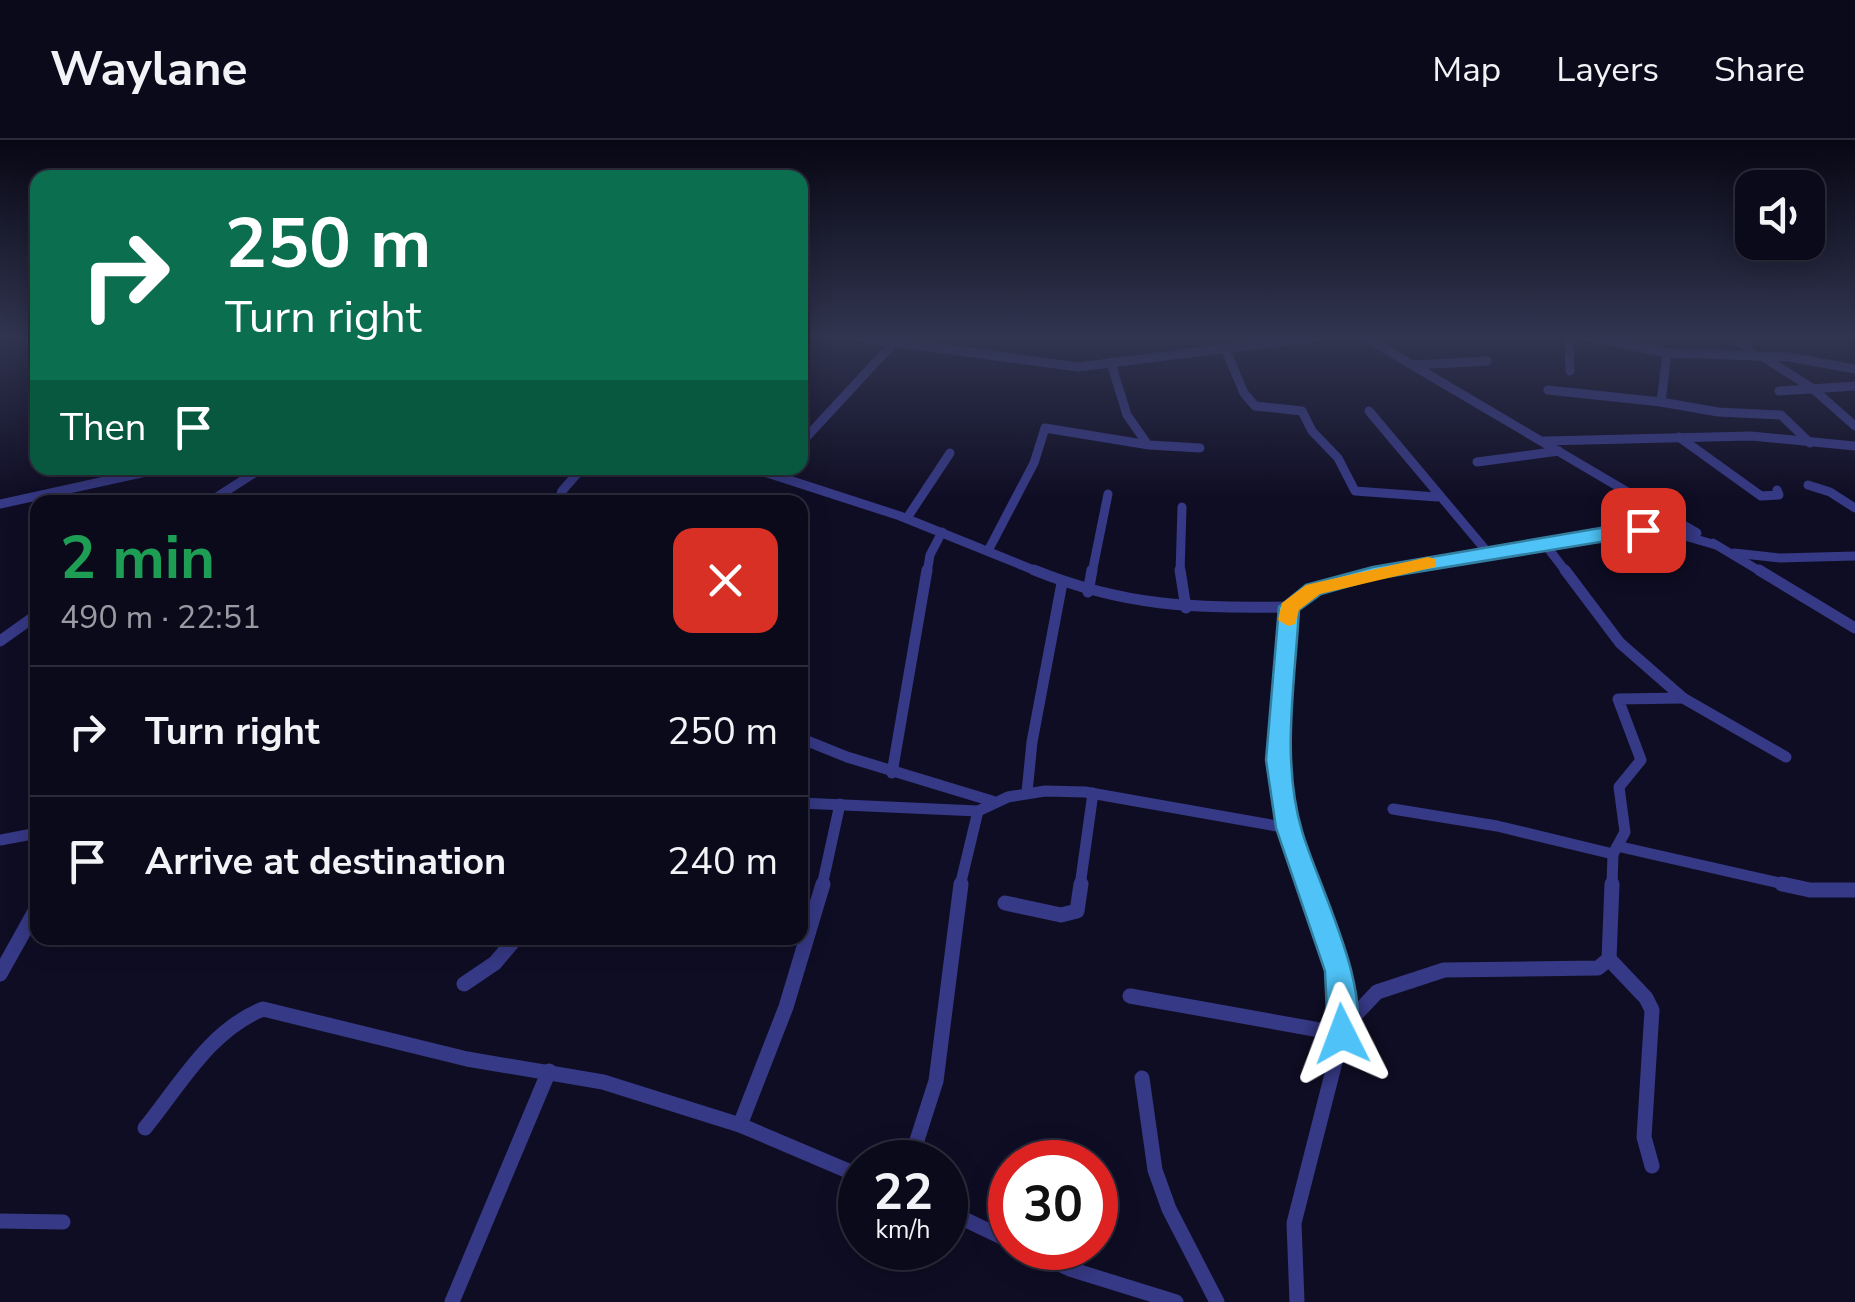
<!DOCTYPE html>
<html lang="en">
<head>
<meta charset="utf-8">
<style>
	body { margin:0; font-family:"Nunito Sans",sans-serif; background:#141324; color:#f1f3f6; height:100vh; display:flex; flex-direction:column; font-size:38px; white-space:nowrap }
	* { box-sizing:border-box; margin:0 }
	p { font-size:32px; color:#9a9aa3 }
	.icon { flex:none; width:55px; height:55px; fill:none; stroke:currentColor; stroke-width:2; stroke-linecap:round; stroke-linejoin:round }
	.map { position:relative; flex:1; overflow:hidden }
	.side { position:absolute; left:30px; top:355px; width:778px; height:450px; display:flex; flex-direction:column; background:#0b0a1b; border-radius:20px; box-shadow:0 5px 25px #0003,0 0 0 2px #2b2b3a }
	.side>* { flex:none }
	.top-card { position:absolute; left:30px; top:30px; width:778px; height:305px; border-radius:20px; box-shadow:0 5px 25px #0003,0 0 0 2px #2b2b3a; background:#0b6e4f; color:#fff; overflow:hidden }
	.fabs { position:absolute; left:1735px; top:30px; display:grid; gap:20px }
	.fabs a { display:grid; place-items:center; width:90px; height:90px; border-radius:20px; background:#0b0a1b; box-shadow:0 5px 25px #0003,0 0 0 2px #2b2b3a; font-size:50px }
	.speed { position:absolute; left:838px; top:1000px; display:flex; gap:20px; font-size:50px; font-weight:700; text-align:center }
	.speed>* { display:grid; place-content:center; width:130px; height:130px; border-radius:50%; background:#0b0a1b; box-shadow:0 5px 25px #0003,0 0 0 2px #2b2b3a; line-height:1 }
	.speed small { font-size:25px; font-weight:400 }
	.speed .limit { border:15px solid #d22; background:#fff; color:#111 }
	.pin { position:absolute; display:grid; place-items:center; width:85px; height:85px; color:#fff; margin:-42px; border-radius:20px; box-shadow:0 5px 15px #0006 }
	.me { position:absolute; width:110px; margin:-55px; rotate:357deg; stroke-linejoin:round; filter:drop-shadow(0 0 8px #0008) }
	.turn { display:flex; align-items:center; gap:35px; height:210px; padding:0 30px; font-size:45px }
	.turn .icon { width:130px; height:130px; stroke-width:2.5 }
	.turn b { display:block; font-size:70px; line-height:85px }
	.then { display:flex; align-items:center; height:95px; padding:0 30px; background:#0003; gap:20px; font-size:38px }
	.round { display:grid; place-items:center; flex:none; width:105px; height:105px; border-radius:20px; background:#141324 }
	.summary { display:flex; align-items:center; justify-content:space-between; height:170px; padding:0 30px }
	h1 { font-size:60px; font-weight:700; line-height:75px; color:#1e9e55 }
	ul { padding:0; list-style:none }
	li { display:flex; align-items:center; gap:30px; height:130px; padding:0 30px; border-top:2px solid #2b2b3a }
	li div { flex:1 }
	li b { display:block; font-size:38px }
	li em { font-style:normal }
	header { display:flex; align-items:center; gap:60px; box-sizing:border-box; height:140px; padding:0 50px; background:#0b0a1b; border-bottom:2px solid #2b2b3a }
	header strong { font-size:48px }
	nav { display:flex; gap:55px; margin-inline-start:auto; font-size:35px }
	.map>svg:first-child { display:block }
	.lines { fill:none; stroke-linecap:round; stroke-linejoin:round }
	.street-far2 { stroke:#363985; stroke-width:9 }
	.street-far1 { stroke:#363985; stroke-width:11 }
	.street { stroke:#363985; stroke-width:15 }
	.route { fill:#4fc3f7; stroke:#337fa1; stroke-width:2.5 }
	.slow { fill:#f59e0b }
</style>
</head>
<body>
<header>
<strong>Waylane</strong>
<nav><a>Map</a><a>Layers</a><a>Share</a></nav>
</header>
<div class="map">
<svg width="1855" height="1162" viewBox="0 0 1855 1162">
	<rect width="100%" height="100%" fill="#0f0d24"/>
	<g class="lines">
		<!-- street-far2 -->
		<g class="street-far2">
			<polyline points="848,196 1078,227 1325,196"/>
			<polyline points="1363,196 1697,393"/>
			<polyline points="1569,196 1570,231"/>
			<polyline points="1584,196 1667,213 1789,217 1855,229"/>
			<polyline points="1737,196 1751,214"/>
			<polyline points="1225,208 1244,253 1255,266 1302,271 1312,291 1338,318 1355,351 1437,357"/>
			<polyline points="1763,217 1812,248 1855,286"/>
			<polyline points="1111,223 1127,275 1146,302"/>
			<polyline points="1413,225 1487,221"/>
			<polyline points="1548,250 1661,262 1667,213"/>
			<polyline points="1779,251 1855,246"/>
			<polyline points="1661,262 1718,272 1781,275 1810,303"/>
			<polyline points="1369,271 1489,414"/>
			<polyline points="1679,297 1761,356 1779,355 1777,350"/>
			<polyline points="1545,301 1751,296 1855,306"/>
			<polyline points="800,304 900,196"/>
			<polyline points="1477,322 1559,311"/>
			<polyline points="752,328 900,376 1041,433"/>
			<polyline points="1808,345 1830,352 1855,368"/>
			<polyline points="209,362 262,328"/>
			<polyline points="558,362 562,351 582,328"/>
			<polyline points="0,364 164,328"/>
			<polyline points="907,378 950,313"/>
			<polyline points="1544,403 1567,433"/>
			<polyline points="1713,403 1763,433"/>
			<polyline points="989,409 1034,323 1045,288 1149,305 1200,308"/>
			<polyline points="1734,413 1780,418 1855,416"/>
			<polyline points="927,433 930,415 942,392"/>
			<polyline points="1092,433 1108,354"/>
			<polyline points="1180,433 1182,367"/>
			<polyline points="1374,433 1612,392 1664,390 1716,405"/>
		</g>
		<!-- street-far1 -->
		<g class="street-far1">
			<path d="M1034,430C1126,467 1192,468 1289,467"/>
			<polyline points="1180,430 1186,468"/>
			<polyline points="1565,430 1620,503 1683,558 1618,559 1641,620 1619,647 1625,692 1613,714 1612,746"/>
			<polyline points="1759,430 1855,488"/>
			<polyline points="1088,452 1092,430"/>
			<polyline points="0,501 38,474"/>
			<polyline points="1683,558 1786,617"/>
			<polyline points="800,598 847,617 992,661"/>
			<polyline points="892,633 927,430"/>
			<polyline points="1027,652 1032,602 1062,443"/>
			<polyline points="800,663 978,671 1008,657 1045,651 1085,652 1288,688"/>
			<polyline points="1393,669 1497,686 1613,714"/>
			<polyline points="0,700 38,693"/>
			<polyline points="1621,707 1793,746"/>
			<polyline points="822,746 840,664"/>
			<polyline points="960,746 978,671"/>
			<polyline points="1080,746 1093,653"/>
			<polyline points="1308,746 1288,688 1278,620 1289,467 1313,449 1389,430"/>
		</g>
		<!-- street -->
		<g class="street">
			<polyline points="1782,744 1810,750 1855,750"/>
			<polyline points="1005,763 1061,775 1077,771 1081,744"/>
			<polyline points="1609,819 1646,858 1652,870 1644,997 1652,1026"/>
			<polyline points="0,834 38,766"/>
			<polyline points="464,844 495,823 516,798"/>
			<polyline points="1130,856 1342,894"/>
			<polyline points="1344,887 1377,852 1444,830 1598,828 1609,819 1612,744"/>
			<polyline points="1142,938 1155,1030 1169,1069 1217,1162"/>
			<polyline points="740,985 786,867 823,744"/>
			<path d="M145,988C180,945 210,890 263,869L467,919L603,942L740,985L860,1036"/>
			<polyline points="910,1022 936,941 961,744"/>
			<polyline points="945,1070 1010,1101"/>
			<polyline points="0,1081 63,1082"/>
			<polyline points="1024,1108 1070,1129 1176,1162"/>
			<polyline points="452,1162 549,931"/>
			<polyline points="1297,1162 1294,1083 1344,887 1338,831 1307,744"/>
		</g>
	</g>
	<!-- sky -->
	<linearGradient id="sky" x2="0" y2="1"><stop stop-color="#080714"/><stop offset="0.55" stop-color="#313550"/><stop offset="1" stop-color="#313550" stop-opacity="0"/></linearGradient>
	<rect width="1855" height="359" fill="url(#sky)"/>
	<!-- route -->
	<path class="route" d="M1643,385L1649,386V394L1374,439L1321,454L1299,470C1295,542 1281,621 1302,691C1317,743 1375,853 1353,904L1342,908L1332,904L1328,894L1325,831L1276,688L1266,620L1279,467L1306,445L1373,427L1612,386Z"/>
	<!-- slow -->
	<polygon class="slow" points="1428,417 1435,419 1435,427 1320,454 1299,470 1295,484 1288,486 1278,480 1282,463 1306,445"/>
</svg>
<div class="fabs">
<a><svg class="icon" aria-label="sound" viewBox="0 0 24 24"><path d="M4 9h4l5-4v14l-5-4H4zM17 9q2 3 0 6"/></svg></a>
</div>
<div class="speed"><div>22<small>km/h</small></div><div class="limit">30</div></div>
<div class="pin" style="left:1643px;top:390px;background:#d93025"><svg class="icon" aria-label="arrive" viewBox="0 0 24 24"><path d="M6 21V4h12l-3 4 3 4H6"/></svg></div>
<svg class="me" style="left:1342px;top:894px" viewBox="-20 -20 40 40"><path d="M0-17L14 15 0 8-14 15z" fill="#4fc3f7" stroke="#fff" stroke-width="4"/></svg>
<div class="top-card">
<div class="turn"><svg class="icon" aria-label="right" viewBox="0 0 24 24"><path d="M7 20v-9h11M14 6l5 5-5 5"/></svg><div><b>250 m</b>Turn right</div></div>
<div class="then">Then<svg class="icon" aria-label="arrive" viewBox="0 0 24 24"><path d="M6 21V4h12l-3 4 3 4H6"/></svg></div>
</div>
<section class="side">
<div class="summary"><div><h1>2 min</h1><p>490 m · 22:51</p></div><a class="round" style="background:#d93025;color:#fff"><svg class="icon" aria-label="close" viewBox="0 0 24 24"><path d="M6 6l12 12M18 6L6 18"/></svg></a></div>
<ul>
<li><svg class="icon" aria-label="right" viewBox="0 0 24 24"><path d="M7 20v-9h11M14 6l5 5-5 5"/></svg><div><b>Turn right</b></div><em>250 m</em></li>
<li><svg class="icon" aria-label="arrive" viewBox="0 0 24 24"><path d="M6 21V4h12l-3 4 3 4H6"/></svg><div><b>Arrive at destination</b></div><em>240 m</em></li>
</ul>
</section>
</div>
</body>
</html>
